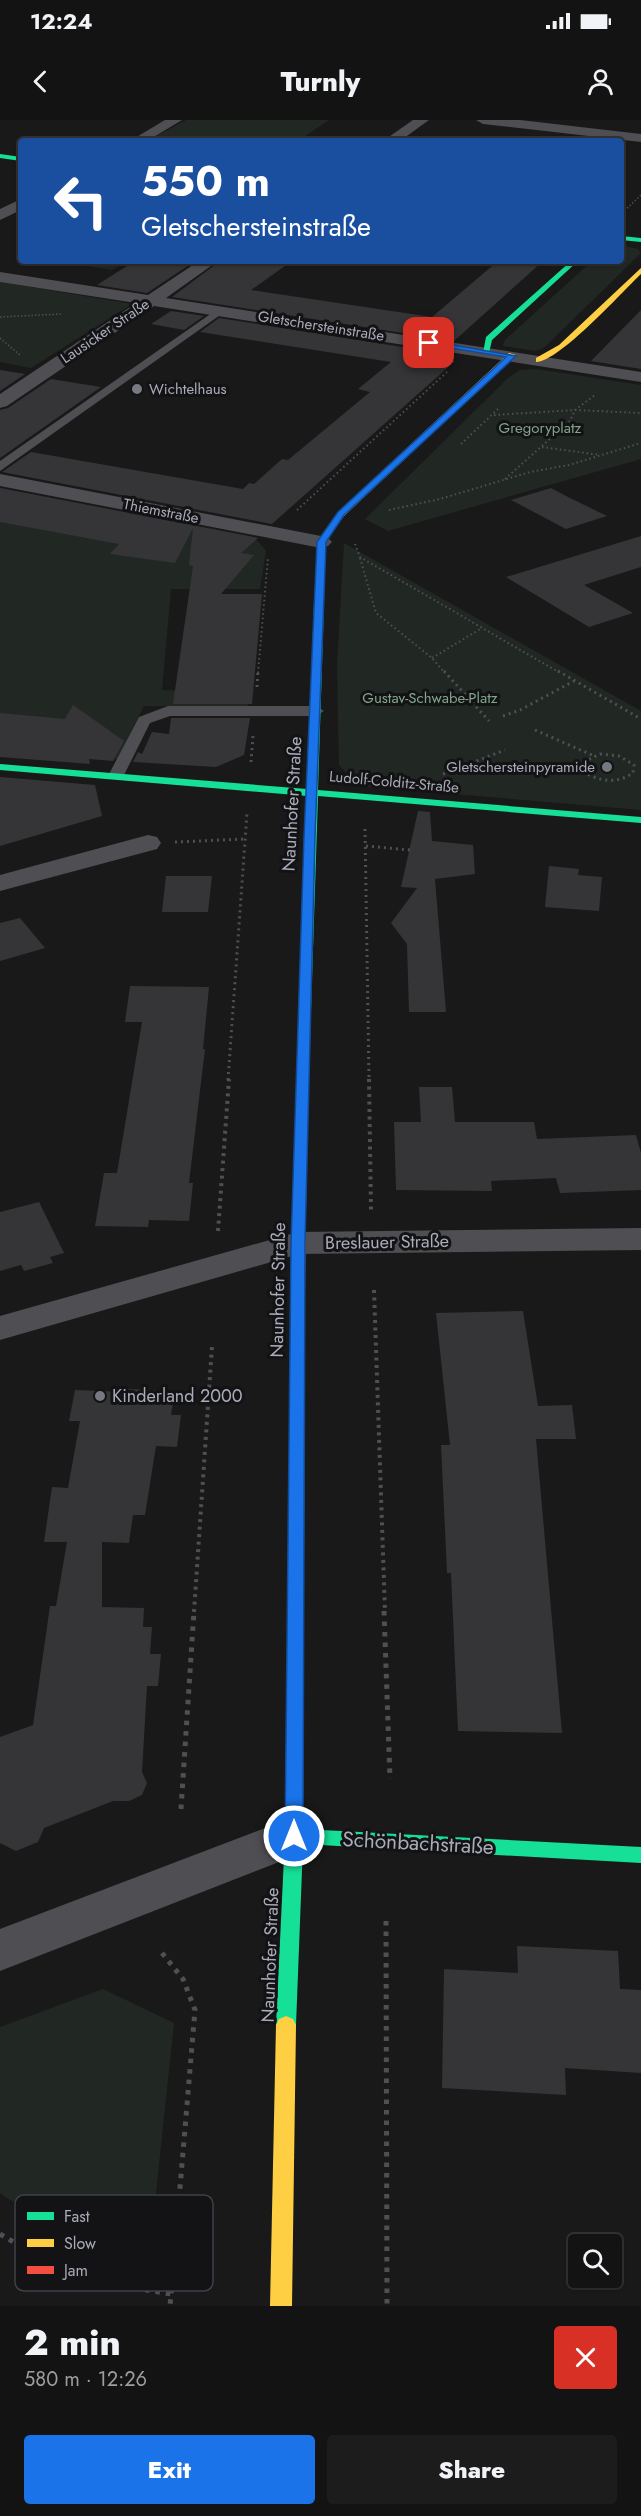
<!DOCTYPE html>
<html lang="en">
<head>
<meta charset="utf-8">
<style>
	body { margin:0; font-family:Jost,sans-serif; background:#1c1c1c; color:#f1f3f6; height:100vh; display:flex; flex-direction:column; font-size:22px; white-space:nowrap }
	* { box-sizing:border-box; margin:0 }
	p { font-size:20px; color:#9d9ea0 }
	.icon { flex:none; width:33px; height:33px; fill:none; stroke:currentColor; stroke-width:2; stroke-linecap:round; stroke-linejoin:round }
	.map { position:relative; height:2186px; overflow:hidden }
	.side { display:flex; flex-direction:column; background:#131313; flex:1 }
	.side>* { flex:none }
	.guide { position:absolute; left:18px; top:18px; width:606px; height:126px; border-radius:6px; box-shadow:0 2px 4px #0004,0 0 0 2px #323233; background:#1a4fa0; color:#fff; overflow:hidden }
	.tools { position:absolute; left:568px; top:2114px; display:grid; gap:12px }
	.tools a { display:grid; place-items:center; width:54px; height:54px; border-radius:6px; background:#131313; box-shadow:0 2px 4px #0004,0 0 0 2px #323233; font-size:30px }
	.pin { position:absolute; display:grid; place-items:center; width:51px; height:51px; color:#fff; margin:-26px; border-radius:12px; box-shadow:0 3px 9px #0006 }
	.me { position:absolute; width:66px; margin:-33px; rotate:0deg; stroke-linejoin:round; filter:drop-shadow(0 0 4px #0008) }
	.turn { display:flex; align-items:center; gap:21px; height:126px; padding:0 24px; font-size:27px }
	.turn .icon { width:78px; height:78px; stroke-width:2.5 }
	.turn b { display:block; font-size:42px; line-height:51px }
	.round { display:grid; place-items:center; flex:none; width:63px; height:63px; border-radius:6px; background:#1c1c1c }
	.overview { display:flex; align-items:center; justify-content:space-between; height:102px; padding:0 24px }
	h1 { font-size:36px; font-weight:800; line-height:45px }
	.cta { display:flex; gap:12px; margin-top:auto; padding:12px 24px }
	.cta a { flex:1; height:69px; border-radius:6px; background:#1a73e8; color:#fff; font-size:24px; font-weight:800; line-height:69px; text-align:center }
	.cta a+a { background:#1c1c1c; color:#f1f3f6 }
	.status { display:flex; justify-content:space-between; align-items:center; height:42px; padding:0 30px; background:#131313; direction:ltr }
	.status svg { height:16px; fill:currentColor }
	header { display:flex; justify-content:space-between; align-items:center; height:78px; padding:0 24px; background:#131313; font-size:27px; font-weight:800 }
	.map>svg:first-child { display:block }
	.green { fill:#212823 }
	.building { fill:#353537 }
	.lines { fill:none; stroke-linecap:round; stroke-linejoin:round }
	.path-far4 { stroke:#505054; stroke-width:1.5; stroke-dasharray:1.5 2; stroke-linecap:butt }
	.path-far3 { stroke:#505054; stroke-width:2; stroke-dasharray:1.5 3; stroke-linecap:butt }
	.path-far2 { stroke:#505054; stroke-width:3; stroke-dasharray:2 4; stroke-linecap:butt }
	.path-far1 { stroke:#505054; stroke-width:4; stroke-dasharray:3 4.5; stroke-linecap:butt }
	.path { stroke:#505054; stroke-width:5; stroke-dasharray:4.5 6; stroke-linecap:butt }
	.lane { fill:#4f4f53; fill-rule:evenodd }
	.street { fill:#4f4f53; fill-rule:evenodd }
	.fast { fill:#16e098; fill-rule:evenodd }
	.slow { fill:#ffcf43; fill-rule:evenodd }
	.jam { fill:#f24e42; fill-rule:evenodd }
	.route { fill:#1a73e8; stroke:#114b97; stroke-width:1.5 }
	.poi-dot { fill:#777982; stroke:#131315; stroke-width:2 }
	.labels { text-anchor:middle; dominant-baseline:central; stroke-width:6; stroke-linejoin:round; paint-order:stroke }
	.far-street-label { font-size:15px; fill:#aaacba; stroke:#131315 }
	.far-poi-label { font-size:15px; fill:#aaacba; stroke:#131315; text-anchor:start }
	.far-park-label { font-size:15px; fill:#81a58a; stroke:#131315 }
	.street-label { font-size:18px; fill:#aaacba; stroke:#131315 }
	.poi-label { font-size:18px; fill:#aaacba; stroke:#131315; text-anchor:start }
	.near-street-label { font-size:21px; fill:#aaacba; stroke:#131315 }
	.key { fill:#131315; stroke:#404147; stroke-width:1.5 }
	.key-label { font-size:16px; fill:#aaacba }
</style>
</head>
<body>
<div class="status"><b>12:24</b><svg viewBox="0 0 49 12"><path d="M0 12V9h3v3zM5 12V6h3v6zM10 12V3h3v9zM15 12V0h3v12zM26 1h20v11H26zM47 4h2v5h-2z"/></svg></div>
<header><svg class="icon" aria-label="back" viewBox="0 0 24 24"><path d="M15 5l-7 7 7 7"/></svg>Turnly<svg class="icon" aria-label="person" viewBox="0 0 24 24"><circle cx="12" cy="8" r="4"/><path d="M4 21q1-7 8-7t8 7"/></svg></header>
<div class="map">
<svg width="641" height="2186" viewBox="0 0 641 2186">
	<rect width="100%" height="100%" fill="#191919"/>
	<!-- green -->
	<g class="green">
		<polygon points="186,0 329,0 298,21 147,21"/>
		<polygon points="621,125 638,129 641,133 545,227 536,231 503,226 505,220 592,141 621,141"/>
		<polygon points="53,141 127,141 112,150"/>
		<polygon points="0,162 132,184 31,248 0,242"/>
		<polygon points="536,249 641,265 641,339 388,411 365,399 508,258 520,250"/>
		<polygon points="0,368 254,417 266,431 260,469 171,469 162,570 251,572 248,586 144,586 117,639 0,629"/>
		<polygon points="344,423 641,591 641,690 360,666 339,645 337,545"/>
		<path d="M103,1869L174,1903L149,2139C96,2123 46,2104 0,2073V1907Z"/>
	</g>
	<!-- building -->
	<g class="building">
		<polygon points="135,141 195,141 147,173 97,165"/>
		<polygon points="220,141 292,141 251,170 432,197 498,141 543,141 454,221 172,177"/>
		<polygon points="641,190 641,249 591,241"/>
		<polygon points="171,191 204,196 184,210 151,204"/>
		<polygon points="219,198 440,233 435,237 455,241 272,404 2,352 31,332 243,369 249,363 254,364 282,339 288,340 370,272 358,269 391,242 200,212"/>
		<polygon points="0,250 25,254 0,271"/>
		<polygon points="51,259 101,267 0,338 0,290 8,288"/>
		<polygon points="0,368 258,418 241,433 254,435 221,474 262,474 252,584 173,584 193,446 189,445 193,408 175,443 110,434 119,424 0,402"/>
		<polygon points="551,368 566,376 607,396 566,409 511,380"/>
		<polygon points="641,416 641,447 584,465 633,493 589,507 506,457"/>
		<polygon points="73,585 124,621 113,641 89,639 90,644 0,637 0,593 65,599"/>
		<polygon points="171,598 250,598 244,635 216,647 133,642 138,632 142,634 152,612 169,614"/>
		<polygon points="0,657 95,665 102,696 0,726"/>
		<polygon points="418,691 430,692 432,721 473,725 475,754 435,759 446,892 409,892 407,824 391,803 417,768 401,767"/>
		<polygon points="549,746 579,749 578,755 602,757 599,791 545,787"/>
		<polygon points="166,756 212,756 208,792 162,792"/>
		<polygon points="20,798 45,828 0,841 0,803"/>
		<polygon points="130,866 209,867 203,929 205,929 189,1063 193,1063 189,1101 149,1100 148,1107 95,1106 104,1053 117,1053 142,902 125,902"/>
		<polygon points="419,967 452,967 455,1002 534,1002 537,1019 636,1015 641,1033 641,1070 560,1073 556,1058 491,1061 492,1071 396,1070 394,1002 421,1002"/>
		<polygon points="39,1082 64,1133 50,1137 53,1143 24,1151 21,1145 0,1151 0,1092"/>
		<polygon points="523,1191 538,1286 572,1285 576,1319 536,1319 562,1613 458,1611 451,1453 447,1453 441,1325 450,1325 436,1193"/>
		<polygon points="127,1269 175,1271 171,1295 181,1295 177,1327 156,1326 145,1395 133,1395 129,1423 102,1422 102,1487 144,1488 143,1507 152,1507 150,1534 161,1534 158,1566 147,1566 142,1652 147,1663 142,1675 129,1681 113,1681 44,1708 38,1722 16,1731 0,1723 0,1617 33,1605 50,1486 56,1486 67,1422 44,1422 52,1367 68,1368 80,1301 69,1301 75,1270 126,1272"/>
		<polygon points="517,1826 618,1831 620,1869 641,1870 641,1953 565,1948 566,1975 442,1968 444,1849 518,1853"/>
	</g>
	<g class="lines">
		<!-- path-far4 -->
		<g class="path-far4">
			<polyline points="622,93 641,75"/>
			<polyline points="0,197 62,194"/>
			<polyline points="0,218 21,236"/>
		</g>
		<!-- path-far3 -->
		<g class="path-far3">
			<polyline points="494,295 575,290 641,293"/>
			<polyline points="461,324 499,288"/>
			<polyline points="542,327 600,335"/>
			<polyline points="505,359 570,301 575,290 595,275"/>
			<polyline points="297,390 448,251"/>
			<polyline points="389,390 440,379 530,352 569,345 641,323"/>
			<polyline points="355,424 360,437 560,553"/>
			<polyline points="360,438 376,493 432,538 445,553"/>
			<polyline points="432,538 482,508"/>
			<polyline points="258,553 268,437"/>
		</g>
		<!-- path-far2 -->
		<g class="path-far2">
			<polyline points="444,551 489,601"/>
			<polyline points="558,551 641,599"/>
			<polyline points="257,567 258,551"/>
			<polyline points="503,596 520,590 574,561"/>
			<polyline points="535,610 592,635"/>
			<path d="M600,634L619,636L634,645L633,653C617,664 600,662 584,652L582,643Z"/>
			<polyline points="251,642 253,616"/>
			<polyline points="443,654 505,630"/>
			<polyline points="365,709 369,960"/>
			<polyline points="175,722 245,719"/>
			<polyline points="366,726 410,730"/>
			<polyline points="228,960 247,693"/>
		</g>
		<!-- path-far1 -->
		<g class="path-far1">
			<polyline points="369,959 371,1091"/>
			<polyline points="218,1111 229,959"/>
			<polyline points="374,1170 385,1492"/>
			<polyline points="194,1492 212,1226"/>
		</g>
		<!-- path -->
		<g class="path">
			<polyline points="384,1491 390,1659"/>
			<polyline points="181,1689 194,1491"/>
			<polyline points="386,1801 387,2186"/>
			<polyline points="162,1833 183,1859 195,1890 170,2186"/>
			<polyline points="0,2114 64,2152 128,2167 171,2174"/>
		</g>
		<!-- lane -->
		<g class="lane">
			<polygon points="219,188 223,189 223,193 0,351 0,341"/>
			<polygon points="168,586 316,586 324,591 316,596 170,596 150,603 122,659 110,659 108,656 139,597"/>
		</g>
		<!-- street -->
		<g class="street">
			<polygon points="165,0 182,0 147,21 130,21"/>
			<polygon points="413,0 429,0 400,21 383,21"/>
			<polygon points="476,0 520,0 641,14 641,22 483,4"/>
			<polygon points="21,79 21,90 0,100 0,89"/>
			<polygon points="199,141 218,141 166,178 641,252 641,262 154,186 7,286 0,288 0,274 136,183 0,162 0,152 148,175"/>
			<polygon points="0,354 321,416 328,418 332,422 328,426 321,428 0,366"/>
			<polygon points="148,715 157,717 161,723 157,729 0,771 0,755"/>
			<polygon points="641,1108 641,1130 299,1134 0,1220 0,1196 298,1112"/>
			<polygon points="294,1697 310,1702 316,1716 310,1730 0,1851 0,1809"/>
		</g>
		<!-- fast -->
		<g class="fast">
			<polygon points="0,34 21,37 21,41 0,38"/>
			<polygon points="621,116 641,118 641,122 621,120"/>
			<polygon points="571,141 578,141 492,220 489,233 483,233 486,217"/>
			<polygon points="319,480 324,483 318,670 641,697 641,703 318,676 307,1013 301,1017 295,1013 307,676 0,650 0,644 307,669 314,483"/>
			<polygon points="298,1166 305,1171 303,1709 641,1727 641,1743 303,1724 296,1905 293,1911 286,1914 279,1911 276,1905 285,1716 291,1171"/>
		</g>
		<!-- slow -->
		<g class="slow">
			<path d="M641,148V154C622,172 559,242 536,242V238L559,225Z"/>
			<polygon points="509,233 516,235 344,396 325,422 324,483 316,485 317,422 338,392"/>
			<polygon points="286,1896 293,1899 296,1905 292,2186 270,2186 276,1905 279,1899"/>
		</g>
		<!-- jam -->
		<polygon class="jam" points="301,1009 307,1013 305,1171 298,1176 291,1171 295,1013"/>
	</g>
	<!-- route -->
	<polygon class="route" points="429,221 516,236 344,395 326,422 315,717 305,1124 303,1716 301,1721 294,1724 288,1721 285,1716 291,1124 304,717 317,422 338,392 506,237 427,224"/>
	<!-- markers -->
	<g class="poi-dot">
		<circle cx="137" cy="269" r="6"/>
		<circle cx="607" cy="647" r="6"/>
		<circle cx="100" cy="1276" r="6"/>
	</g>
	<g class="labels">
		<!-- far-street labels -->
		<g class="far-street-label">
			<text transform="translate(321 206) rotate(9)">Gletschersteinstraße</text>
			<text transform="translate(105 211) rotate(-34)">Lausicker Straße</text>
			<text transform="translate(161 391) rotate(11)">Thiemstraße</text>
			<text transform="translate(394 662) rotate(5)">Ludolf-Colditz-Straße</text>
		</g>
		<!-- far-poi labels -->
		<g class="far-poi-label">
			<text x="149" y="269">Wichtelhaus</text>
			<text x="595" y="647" text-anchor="end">Gletschersteinpyramide</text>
		</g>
		<!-- far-park labels -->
		<g class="far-park-label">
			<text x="540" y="308">Gregoryplatz</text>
			<text x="430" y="578">Gustav-Schwabe-Platz</text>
		</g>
		<!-- street labels -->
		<g class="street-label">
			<text transform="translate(292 684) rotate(-87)">Naunhofer Straße</text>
			<text transform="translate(387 1122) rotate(-1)">Breslauer Straße</text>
			<text transform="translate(278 1170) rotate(-89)">Naunhofer Straße</text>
			<text transform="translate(270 1835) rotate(-88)">Naunhofer Straße</text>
		</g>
		<!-- poi labels -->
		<g class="poi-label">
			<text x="112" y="1276">Kinderland 2000</text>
		</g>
		<!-- near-street labels -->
		<g class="near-street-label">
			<text transform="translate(418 1723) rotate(3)">Schönbachstraße</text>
		</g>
	</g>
	<!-- legend -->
	<rect x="15" y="2075" width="198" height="96" rx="9" class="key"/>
	<rect x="27" y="2092" width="27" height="8" fill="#16e098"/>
	<rect x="27" y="2119" width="27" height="8" fill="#ffcf43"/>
	<rect x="27" y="2146" width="27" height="8" fill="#f24e42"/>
	<g class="key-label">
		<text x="64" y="2102">Fast</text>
		<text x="64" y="2129">Slow</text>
		<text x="64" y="2156">Jam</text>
	</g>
</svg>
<div class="tools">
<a><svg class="icon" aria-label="search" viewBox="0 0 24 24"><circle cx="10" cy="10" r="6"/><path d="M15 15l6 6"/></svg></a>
</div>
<div class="pin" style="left:429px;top:223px;background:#d93025"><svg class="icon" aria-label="arrive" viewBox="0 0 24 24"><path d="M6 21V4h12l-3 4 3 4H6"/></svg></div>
<svg class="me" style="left:294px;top:1716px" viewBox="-20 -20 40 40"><circle r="17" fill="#1a73e8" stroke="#fff" stroke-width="3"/><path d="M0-11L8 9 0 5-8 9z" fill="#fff"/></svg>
<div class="guide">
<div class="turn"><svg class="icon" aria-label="left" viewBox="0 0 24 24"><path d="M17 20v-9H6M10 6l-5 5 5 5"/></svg><div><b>550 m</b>Gletschersteinstraße</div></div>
</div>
</div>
<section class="side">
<div class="overview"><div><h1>2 min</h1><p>580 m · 12:26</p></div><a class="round" style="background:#d93025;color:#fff"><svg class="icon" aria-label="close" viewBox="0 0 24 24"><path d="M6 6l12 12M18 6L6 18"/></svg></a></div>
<div class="cta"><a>Exit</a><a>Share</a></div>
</section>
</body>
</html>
